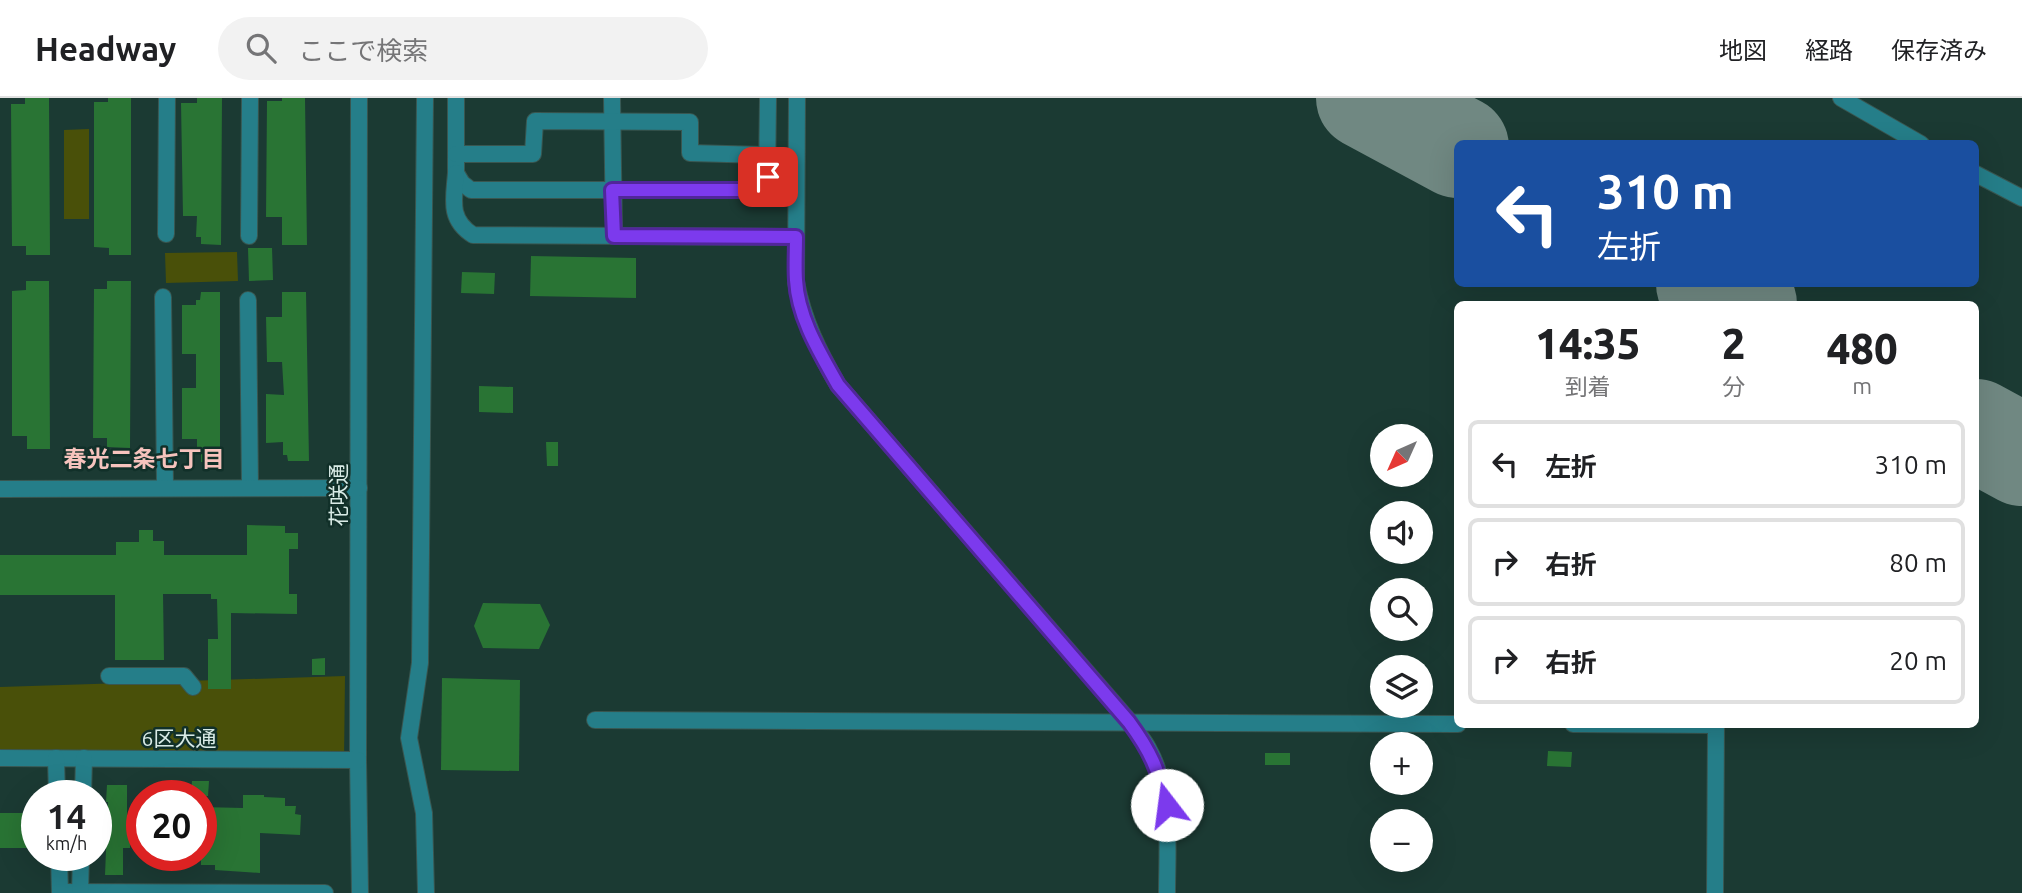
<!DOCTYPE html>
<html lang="ja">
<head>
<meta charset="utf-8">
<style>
	body { margin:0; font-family:Ubuntu,"Noto Sans JP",sans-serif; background:#f2f2f2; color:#202124; height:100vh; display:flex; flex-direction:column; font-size:26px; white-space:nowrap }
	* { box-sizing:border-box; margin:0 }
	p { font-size:23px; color:#757577 }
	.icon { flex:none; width:38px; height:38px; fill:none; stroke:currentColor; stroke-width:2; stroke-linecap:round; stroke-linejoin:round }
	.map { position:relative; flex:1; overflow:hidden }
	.panel { position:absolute; left:1454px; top:203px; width:525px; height:427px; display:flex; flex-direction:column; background:#fff; border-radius:10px; box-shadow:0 7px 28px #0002 }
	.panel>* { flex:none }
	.guide { position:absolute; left:1454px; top:42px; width:525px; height:147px; border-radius:10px; box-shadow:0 7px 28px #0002; background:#1a4fa0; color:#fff; overflow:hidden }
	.needle { width:46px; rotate:225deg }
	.controls { position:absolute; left:1370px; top:326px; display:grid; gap:14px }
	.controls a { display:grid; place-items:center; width:63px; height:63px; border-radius:50%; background:#fff; box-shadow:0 7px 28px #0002; font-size:35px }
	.speed { position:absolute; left:21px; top:682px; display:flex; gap:14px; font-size:35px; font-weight:700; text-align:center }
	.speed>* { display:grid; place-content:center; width:91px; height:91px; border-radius:50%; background:#fff; box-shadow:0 7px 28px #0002; line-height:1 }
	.speed small { font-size:18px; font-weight:400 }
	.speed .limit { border:10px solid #d22; background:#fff; color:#111 }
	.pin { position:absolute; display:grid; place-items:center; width:60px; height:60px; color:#fff; margin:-30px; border-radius:14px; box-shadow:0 4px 10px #0006 }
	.me { position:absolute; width:77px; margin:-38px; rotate:345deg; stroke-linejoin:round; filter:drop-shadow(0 0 5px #0008) }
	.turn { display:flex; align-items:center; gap:24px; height:147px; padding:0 28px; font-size:32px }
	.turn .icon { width:91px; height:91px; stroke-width:2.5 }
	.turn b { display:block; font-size:49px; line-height:60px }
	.eta { display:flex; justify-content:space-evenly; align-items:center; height:119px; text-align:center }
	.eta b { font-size:42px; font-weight:800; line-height:49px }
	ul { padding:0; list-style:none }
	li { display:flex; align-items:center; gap:21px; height:88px; margin:0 14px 10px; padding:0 14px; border:4px solid #e0e0e0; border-radius:10px }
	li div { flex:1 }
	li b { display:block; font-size:26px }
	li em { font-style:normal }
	header { display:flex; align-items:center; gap:42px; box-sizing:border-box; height:98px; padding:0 35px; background:#fff; border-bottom:2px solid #e0e0e0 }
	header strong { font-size:33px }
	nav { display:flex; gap:38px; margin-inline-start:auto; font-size:24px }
	.search { width:490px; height:63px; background:#f2f2f2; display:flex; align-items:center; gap:18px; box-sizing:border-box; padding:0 24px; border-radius:38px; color:#757577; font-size:26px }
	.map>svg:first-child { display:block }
	.green { fill:#495009 }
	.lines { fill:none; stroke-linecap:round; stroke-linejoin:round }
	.runway { stroke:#708882; stroke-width:102 }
	.building { fill:#297434 }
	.minor-casing { stroke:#395650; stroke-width:18 }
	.minor { stroke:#257e89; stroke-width:16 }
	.route-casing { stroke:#51269a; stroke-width:18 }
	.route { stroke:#7c3aed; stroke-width:12 }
	.labels { text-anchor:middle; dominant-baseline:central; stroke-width:5; stroke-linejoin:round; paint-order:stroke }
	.street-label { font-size:21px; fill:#d9ebe6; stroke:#113029 }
	.neighbourhood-label { font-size:23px; font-weight:bold; fill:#f6c3bd; stroke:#113029 }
</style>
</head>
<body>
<header>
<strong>Headway</strong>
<div class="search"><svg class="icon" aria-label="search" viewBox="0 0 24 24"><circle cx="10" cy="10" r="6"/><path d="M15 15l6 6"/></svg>ここで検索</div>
<nav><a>地図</a><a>経路</a><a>保存済み</a></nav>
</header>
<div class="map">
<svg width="2022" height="795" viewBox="0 0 2022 795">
	<rect width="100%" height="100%" fill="#1b3a33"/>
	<!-- green -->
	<g class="green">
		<polygon points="89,31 89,121 64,121 64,32"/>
		<polygon points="237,154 238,183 166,185 165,155"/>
		<polygon points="345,578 344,662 0,660 0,589"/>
	</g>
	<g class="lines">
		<!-- runway -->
		<g class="runway">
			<polyline points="1367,0 1458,49"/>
			<polyline points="1707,186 1746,206"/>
			<polyline points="1976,332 2022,357"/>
		</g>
	</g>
	<!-- building -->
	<g class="building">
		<polygon points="25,0 49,0 50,157 26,157 26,148 12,148 11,6 25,6"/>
		<polygon points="108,0 131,0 131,157 109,157 109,150 94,149 94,4 108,4"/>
		<polygon points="197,0 222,0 221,147 201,146 201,139 196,139 197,118 183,118 181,5 197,5"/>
		<polygon points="282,0 305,0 307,147 282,147 282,119 266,119 267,3 282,3"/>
		<polygon points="248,150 272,150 273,182 249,183"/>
		<polygon points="531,158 636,160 636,200 530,198"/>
		<polygon points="462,174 495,175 494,196 461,195"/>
		<polygon points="26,183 49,183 50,351 27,351 27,338 12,338 12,193 26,192"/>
		<polygon points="107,183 131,183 130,350 107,349 107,340 93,340 94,191 107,191"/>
		<polygon points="201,194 220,194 220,364 201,364 201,356 197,356 197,341 182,341 182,290 196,290 196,256 182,256 182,207 196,207 196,202 200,202"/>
		<polygon points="282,194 306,194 309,363 288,363 287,357 283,357 283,344 266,345 266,296 284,297 282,264 267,264 266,219 282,219"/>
		<polygon points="479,288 513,289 513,315 479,314"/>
		<polygon points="546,344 558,344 558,368 547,368"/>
		<polygon points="247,427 285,428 285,435 298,435 298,451 289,451 289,496 297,496 297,516 231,515 231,591 208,591 208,541 218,541 217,501 211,501 211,496 163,496 164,562 115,562 115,497 0,497 0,457 116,457 116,444 139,444 139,432 153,432 153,443 164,443 164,457 247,457"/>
		<polygon points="483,505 540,506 550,527 539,551 483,550 474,528"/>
		<polygon points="325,560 325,577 312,577 312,561"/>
		<polygon points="442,580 520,582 519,673 441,672"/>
		<polygon points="1548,653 1572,654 1571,669 1547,668"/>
		<rect x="1265" y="655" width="25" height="12"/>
		<polygon points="192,683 209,683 208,698 191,698"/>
		<polygon points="107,687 127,687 127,717 131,717 130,750 123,750 123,777 105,777 108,704 106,704"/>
		<polygon points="243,697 264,697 264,699 285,700 285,708 296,708 295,716 301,717 300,737 260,735 260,775 215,772 215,767 201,767 201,709 243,710"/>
		<rect x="0" y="715" width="36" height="35"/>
	</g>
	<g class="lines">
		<defs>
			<g id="minor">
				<polyline points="359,0 358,662 360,795"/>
				<polyline points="425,0 420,565 409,640 424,715 426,795"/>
				<polyline points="456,0 456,75 462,85 471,92 750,92 762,87 767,79 768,0"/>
				<polyline points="612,0 614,138"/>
				<path d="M797,0L796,184C803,222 819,254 838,287L1129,623C1135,632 1143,641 1148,650C1173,695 1167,746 1167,795"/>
				<polyline points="1841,0 1921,46"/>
				<polyline points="456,56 533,56 535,23 690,24 690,55 768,57"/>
				<path d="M456,75C454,101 448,121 473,137L796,139"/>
				<polyline points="1976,76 2022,100"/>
				<polyline points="166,136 167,0"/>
				<polyline points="249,138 250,0"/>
				<polyline points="163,199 165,390"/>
				<polyline points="248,202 250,390"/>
				<polyline points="0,391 359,390"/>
				<polyline points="109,578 184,578 193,589"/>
				<polyline points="595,622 1458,626"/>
				<polyline points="1573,626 1716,627 1715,795"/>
				<polyline points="0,660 358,662"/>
				<polyline points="56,660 57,698"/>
				<polyline points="83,698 84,660"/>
				<polyline points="59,758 60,795"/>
				<polyline points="60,794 325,795"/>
				<polyline points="80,795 81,758"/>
			</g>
		</defs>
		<!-- minor casing -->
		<use href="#minor" class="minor-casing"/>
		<!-- minor -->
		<use href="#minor" class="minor"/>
	</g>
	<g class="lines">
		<defs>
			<path id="route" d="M768,79L762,87L751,92H612L614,138L796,139C796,153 795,168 796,182C798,220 820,255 838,287L1129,624C1151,654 1158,671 1167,707"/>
		</defs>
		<!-- route casing -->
		<use href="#route" class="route-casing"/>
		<!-- route -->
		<use href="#route" class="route"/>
	</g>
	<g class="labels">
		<!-- street labels -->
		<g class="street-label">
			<text transform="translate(338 397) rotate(-90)">花咲通</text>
			<text x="179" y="640">6区大通</text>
		</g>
		<!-- neighbourhood labels -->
		<g class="neighbourhood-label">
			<text x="144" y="360">春光二条七丁目</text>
		</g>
	</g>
</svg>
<div class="controls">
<a><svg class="needle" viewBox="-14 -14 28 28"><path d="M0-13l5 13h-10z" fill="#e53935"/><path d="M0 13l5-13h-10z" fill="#757577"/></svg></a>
<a><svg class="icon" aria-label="sound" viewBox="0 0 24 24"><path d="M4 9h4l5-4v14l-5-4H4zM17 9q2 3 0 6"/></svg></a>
<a><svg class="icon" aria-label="search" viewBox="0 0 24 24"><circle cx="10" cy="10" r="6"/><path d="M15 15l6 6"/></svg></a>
<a><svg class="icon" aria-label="layers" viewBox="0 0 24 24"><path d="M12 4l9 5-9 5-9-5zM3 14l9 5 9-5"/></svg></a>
<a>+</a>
<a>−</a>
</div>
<div class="speed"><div>14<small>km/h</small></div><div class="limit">20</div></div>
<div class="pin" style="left:768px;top:79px;background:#d93025"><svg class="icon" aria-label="arrive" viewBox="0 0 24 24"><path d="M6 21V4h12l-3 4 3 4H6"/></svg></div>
<svg class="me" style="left:1167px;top:707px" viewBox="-20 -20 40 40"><circle r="19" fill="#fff"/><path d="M0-13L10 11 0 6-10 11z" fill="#7c3aed"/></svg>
<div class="guide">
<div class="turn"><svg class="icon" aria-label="left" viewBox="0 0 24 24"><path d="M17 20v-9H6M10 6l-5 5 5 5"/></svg><div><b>310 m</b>左折</div></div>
</div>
<section class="panel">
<div class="eta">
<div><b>14:35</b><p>到着</p></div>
<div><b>2</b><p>分</p></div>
<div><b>480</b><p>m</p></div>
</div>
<ul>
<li><svg class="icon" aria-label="left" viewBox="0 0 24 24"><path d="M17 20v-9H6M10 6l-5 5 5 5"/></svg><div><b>左折</b></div><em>310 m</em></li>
<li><svg class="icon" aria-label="right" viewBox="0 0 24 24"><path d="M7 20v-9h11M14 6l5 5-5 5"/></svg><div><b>右折</b></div><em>80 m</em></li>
<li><svg class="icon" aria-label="right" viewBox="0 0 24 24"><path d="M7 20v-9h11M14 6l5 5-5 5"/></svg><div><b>右折</b></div><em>20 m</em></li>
</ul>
</section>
</div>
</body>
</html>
